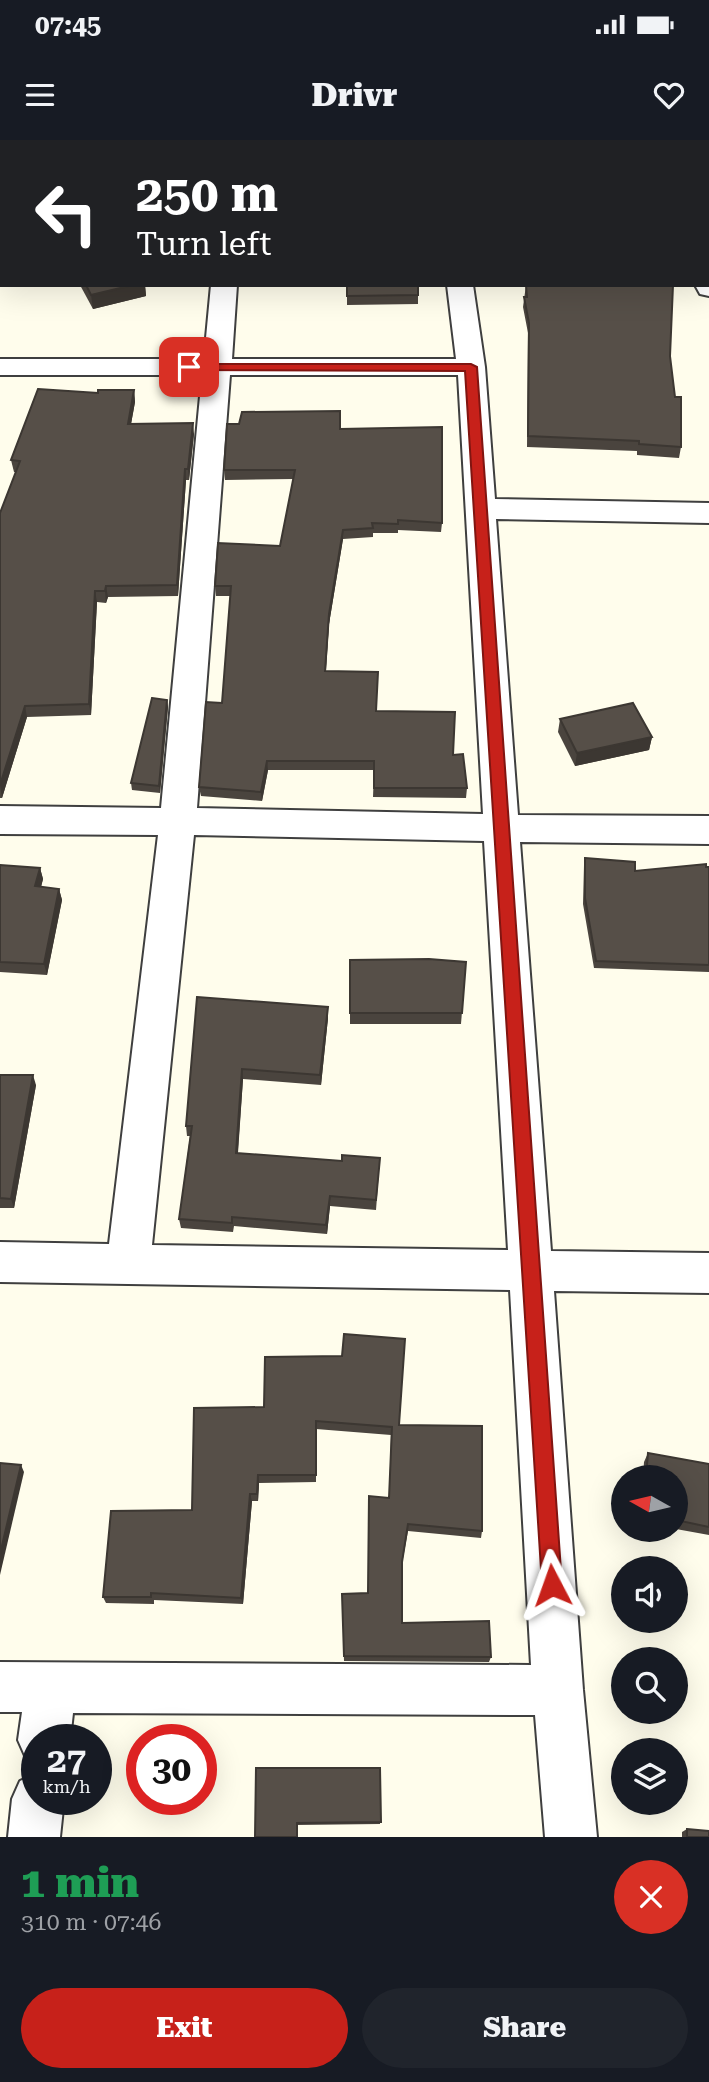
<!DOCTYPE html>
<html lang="en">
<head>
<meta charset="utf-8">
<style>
	body { margin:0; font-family:"Roboto Serif",serif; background:#20242c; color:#f1f3f6; height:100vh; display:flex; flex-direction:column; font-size:26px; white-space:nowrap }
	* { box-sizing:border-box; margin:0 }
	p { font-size:23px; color:#9ea1a6 }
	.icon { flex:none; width:38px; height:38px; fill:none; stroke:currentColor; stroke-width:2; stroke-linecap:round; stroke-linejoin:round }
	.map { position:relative; height:1697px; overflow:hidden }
	.details { display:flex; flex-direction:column; background:#171b24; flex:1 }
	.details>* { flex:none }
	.top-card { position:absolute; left:0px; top:0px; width:710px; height:147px; box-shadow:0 7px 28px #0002; background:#202124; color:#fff; overflow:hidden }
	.needle { width:46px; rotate:278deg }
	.controls { position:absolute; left:611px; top:1325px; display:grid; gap:14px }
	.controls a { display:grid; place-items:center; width:77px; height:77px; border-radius:50%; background:#171b24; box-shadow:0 7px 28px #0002; font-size:35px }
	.speed { position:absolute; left:21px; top:1584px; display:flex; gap:14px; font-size:35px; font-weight:700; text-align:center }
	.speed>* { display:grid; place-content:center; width:91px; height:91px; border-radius:50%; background:#171b24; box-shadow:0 7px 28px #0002; line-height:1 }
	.speed small { font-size:18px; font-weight:400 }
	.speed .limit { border:10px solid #d22; background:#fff; color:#111 }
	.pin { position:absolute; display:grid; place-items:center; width:60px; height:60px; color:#fff; margin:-30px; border-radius:14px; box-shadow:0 4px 10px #0006 }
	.me { position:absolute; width:77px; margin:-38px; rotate:356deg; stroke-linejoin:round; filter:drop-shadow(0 0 5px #0008) }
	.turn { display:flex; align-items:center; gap:24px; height:147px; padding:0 21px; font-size:32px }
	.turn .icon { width:91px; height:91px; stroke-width:2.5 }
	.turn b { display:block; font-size:49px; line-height:60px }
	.round { display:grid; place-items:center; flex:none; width:74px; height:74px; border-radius:37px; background:#20242c }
	.overview { display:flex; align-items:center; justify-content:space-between; height:119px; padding:0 21px }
	h1 { font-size:42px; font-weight:800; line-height:52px; color:#1e9e55 }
	.button { display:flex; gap:14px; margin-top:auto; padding:14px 21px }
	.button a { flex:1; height:80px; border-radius:42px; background:#c7211a; color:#fff; font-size:28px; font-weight:800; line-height:80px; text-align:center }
	.button a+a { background:#20242c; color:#f1f3f6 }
	.status { display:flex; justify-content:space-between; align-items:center; height:49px; padding:0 35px; background:#171b24; direction:ltr }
	.status svg { height:19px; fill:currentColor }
	header { display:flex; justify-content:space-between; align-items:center; height:91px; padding:0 21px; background:#171b24; font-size:32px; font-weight:800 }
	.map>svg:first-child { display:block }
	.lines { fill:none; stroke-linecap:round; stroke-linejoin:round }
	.minor-casing { stroke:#3f3f3f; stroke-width:4 }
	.minor { fill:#fff; fill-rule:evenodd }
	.wall { fill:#4a443e }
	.shaded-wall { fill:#3c3732 }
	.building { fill:#564f48; stroke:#3c3732; stroke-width:2 }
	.route { fill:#c7211a; stroke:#811511; stroke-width:2 }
</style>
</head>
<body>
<div class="status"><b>07:45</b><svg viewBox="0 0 49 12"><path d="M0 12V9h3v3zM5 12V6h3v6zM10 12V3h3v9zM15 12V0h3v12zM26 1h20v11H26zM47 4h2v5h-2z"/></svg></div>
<header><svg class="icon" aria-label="menu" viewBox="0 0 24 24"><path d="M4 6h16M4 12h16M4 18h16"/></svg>Drivr<svg class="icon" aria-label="heart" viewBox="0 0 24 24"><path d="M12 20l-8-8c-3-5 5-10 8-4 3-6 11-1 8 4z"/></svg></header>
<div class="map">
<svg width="709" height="1697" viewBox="0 0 709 1697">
	<rect width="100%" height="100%" fill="#fffdec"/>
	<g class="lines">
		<defs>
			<g id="minor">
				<polygon points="0,0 23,0 2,2 2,7"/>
				<polygon points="226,0 250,0 225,2"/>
				<polygon points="0,28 2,28 0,49"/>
				<polygon points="709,137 709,156 700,154 695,145 709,145"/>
				<path d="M211,145H237L232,219H456L447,145H473L485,227L495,359L709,363V383L496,379L518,675L709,676V704L520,702L551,1111L709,1113V1153L554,1151L583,1550L597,1697H545L535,1575L73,1573L70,1600H37V1623L26,1618L18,1600L22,1572H0V1522L531,1525L510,1150L0,1142V1102L109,1104L158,695L0,694V666L161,668L202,235H0V219H204ZM230,235H458L483,674L197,668ZM194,695L484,701L508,1110L152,1105Z"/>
				<polygon points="37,1633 37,1659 64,1659 60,1697 8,1697 12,1659 20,1641"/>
			</g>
		</defs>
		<!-- minor casing -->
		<use href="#minor" class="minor-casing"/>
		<!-- minor -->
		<use href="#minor" class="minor"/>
	</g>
	<!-- wall -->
	<g class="wall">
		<polygon points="80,145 145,145 146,156 93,169"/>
		<polygon points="347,145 418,155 418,164 347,165"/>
		<polygon points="526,145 670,216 681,307 679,318 637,315 637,311 527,307 528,193 523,167"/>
		<polygon points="134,250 135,262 131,284 194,294 189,340 186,340 178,456 108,457 106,463 97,462 91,575 27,577 2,658 0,658 0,373 16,332 14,332 11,320 98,253"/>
		<polygon points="340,289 442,383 441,392 398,390 398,393 373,393 373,397 343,399 329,484 326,531 376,571 453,615 467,648 466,658 373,657 374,630 268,630 262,661 201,656 199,647 222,563 231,456 216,456 215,446 280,406 293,339 225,340 224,330"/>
		<polygon points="167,560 168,567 160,653 132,650 131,643"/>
		<polygon points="560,579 652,597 649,610 575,626 558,592"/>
		<polygon points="585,718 635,731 709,727 709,832 594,828 583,764 584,725"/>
		<polygon points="0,725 40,728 43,739 41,747 59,749 62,760 47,835 0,832"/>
		<polygon points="350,820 466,822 461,884 350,884"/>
		<polygon points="197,857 328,867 328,878 321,945 243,939 238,1013 342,1021 380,1018 376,1070 330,1066 327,1094 234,1086 233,1092 181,1088 179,1079 190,996 187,996 186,986"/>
		<polygon points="0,935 36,945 14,1068 0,1068"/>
		<polygon points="194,1268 399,1285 482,1391 481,1398 408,1391 402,1424 402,1483 491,1517 489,1522 344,1521 342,1454 368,1453 389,1358 391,1295 316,1289 316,1342 259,1343 258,1361 252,1361 243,1464 154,1460 154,1464 106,1463 103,1457 192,1370"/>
		<polygon points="648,1313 709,1324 709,1395 676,1389 676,1337 643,1337 644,1322"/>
		<polygon points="380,1628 380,1684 297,1685 255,1697"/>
		<polygon points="687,1689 709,1697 682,1697 682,1692"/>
	</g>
	<!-- shaded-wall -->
	<g class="shaded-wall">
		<polygon points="133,145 145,145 146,156 93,169 91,155"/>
		<polygon points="134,250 135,262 129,295 128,284"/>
		<polygon points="193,283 194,294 189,340 188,329"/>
		<polygon points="185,329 186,340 178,456 177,445"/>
		<polygon points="343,390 343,399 329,484 325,540 329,474"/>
		<polygon points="106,446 108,457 106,463 105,451"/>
		<polygon points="95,451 97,462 91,575 89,564"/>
		<polygon points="167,560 168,567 160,653 159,646"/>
		<polygon points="25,566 27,577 2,658 0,645"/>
		<polygon points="652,597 649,610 575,626 577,613"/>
		<polygon points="267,621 268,630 262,661 261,652"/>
		<polygon points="40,728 43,739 38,758 35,746"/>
		<polygon points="59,749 62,760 47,835 44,824"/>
		<polygon points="328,867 328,878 321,945 320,935"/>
		<polygon points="242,929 243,939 237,1023 236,1013"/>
		<polygon points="33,935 36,945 14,1068 11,1059"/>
		<polygon points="330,1056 330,1066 327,1094 326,1085"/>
		<polygon points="21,1325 24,1332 0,1435 0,1414"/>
		<polygon points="258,1335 259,1343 258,1361 257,1354"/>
		<polygon points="250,1354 252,1361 243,1464 241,1458"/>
	</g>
	<!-- building -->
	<g class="building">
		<rect x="36" y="0" width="136" height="2"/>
		<polygon points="287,0 474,0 475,2 287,2"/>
		<polygon points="616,0 651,0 651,2 617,2"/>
		<polygon points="86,145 133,145 91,155"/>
		<polygon points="347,145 418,145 418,155 347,156"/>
		<polygon points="526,145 673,145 670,216 675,257 681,257 681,307 639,304 639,301 528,296 529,183 524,157 527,157"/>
		<polygon points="38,249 98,253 98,250 134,250 128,284 193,283 188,329 185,329 177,445 106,446 105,451 95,451 89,564 25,566 0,645 0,373 20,321 11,320"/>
		<polygon points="340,271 340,289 442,287 442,383 398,380 398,384 372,383 373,388 343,390 329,474 325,531 378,532 376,571 455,572 453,615 463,614 467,648 374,648 374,621 267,621 261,652 199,647 206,562 222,563 231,446 215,446 218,403 280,406 295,330 224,330 227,284 239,284 242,272"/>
		<polygon points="152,558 167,560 159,646 131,643"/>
		<polygon points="633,563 652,597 577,613 560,579"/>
		<polygon points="585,718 635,722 635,731 706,724 706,727 709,727 709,825 596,821 585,758"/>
		<polygon points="0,725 40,728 35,746 59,749 44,824 0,822"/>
		<polygon points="429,819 466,822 462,873 350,873 350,820"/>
		<polygon points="197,857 328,867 320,935 242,929 236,1013 342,1021 342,1015 380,1018 376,1060 330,1056 326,1085 232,1077 232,1083 179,1079 192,986 186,986"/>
		<polygon points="0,935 33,935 11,1059 0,1058"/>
		<polygon points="344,1194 405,1199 399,1285 482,1286 482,1391 408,1384 402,1422 402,1483 489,1481 491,1517 344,1516 342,1454 368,1453 369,1356 389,1358 392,1287 316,1281 316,1335 258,1335 257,1354 250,1354 241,1458 151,1453 151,1457 103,1457 111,1371 192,1370 194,1268 264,1267 265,1217 342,1216"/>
		<polygon points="648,1313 709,1324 709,1387 676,1380 676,1337 646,1337"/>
		<polygon points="0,1323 21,1325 0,1414"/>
		<polygon points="256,1628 380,1628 381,1682 297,1683 297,1697 255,1697"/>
		<polygon points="687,1689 709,1691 709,1697 687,1697"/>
	</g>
	<!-- route -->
	<polygon class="route" points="185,224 471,224 477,227 562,1445 559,1452 552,1455 544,1452 542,1445 465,231 189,230 183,227"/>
</svg>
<div class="controls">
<a><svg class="needle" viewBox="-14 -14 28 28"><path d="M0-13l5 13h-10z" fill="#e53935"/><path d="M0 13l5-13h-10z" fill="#9ea1a6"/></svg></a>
<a><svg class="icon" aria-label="sound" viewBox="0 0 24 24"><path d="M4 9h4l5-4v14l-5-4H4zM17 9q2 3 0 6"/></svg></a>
<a><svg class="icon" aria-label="search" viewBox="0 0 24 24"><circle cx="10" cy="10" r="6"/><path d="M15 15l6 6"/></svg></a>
<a><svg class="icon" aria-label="layers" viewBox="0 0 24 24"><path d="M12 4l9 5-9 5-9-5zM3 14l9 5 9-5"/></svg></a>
</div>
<div class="speed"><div>27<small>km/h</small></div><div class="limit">30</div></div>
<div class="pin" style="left:189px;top:227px;background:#d93025"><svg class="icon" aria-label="arrive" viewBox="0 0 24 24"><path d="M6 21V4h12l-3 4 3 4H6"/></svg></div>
<svg class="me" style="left:552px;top:1445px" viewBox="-20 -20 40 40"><path d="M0-17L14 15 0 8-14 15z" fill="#c7211a" stroke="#fff" stroke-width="4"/></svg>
<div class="top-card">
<div class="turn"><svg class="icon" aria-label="left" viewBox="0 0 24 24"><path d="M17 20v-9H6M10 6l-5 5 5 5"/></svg><div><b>250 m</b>Turn left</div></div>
</div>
</div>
<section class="details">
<div class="overview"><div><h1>1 min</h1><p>310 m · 07:46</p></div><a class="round" style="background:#d93025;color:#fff"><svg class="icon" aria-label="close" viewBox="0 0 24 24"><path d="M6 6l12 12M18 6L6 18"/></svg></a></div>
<div class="button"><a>Exit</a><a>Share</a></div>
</section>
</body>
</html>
